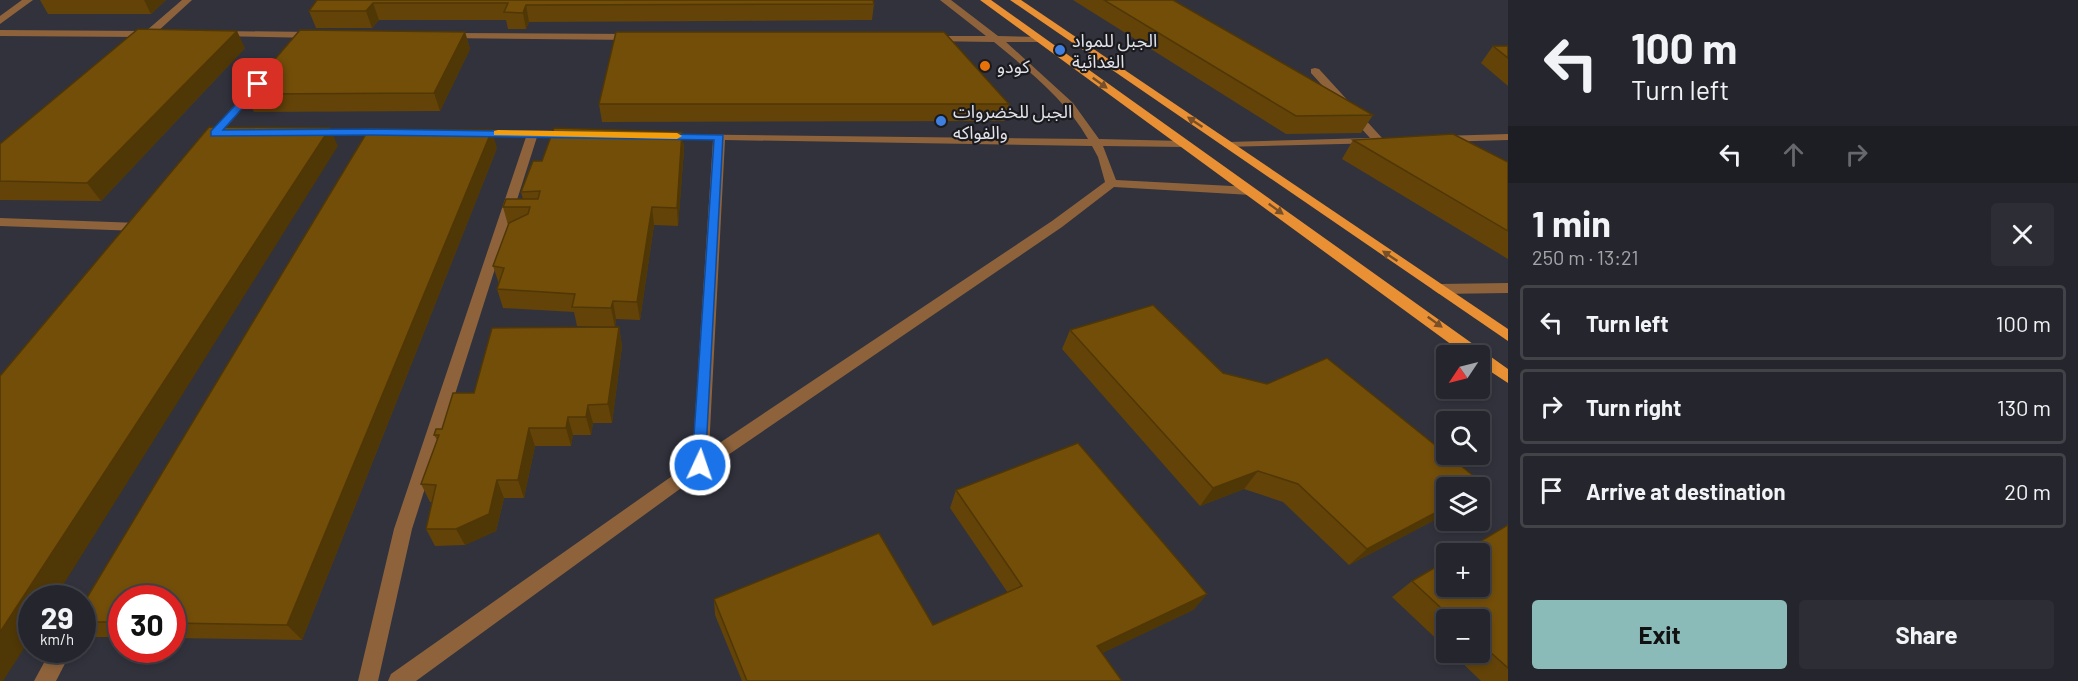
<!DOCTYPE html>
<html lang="en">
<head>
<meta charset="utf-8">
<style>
	body { margin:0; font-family:Barlow,"Noto Sans Arabic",sans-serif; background:#2d2e35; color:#f1f3f6; height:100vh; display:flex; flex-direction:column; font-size:22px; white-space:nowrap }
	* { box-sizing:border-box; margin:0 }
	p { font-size:20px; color:#a3a5aa }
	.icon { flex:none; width:33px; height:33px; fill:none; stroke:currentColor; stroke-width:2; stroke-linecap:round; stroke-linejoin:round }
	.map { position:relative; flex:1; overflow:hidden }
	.panel { display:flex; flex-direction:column; background:#25262d; width:570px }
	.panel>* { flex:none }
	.banner { background:#25262d; color:#f1f3f6; overflow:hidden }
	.needle { width:39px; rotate:235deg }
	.controls { position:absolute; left:1436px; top:345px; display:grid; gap:12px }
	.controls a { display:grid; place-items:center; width:54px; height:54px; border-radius:6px; background:#25262d; box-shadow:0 3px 9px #0003,0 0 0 2px #424349; font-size:30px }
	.speed { position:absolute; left:18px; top:585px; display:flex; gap:12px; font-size:30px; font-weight:700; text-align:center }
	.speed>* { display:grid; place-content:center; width:78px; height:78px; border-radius:50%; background:#25262d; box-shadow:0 3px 9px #0003,0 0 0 2px #424349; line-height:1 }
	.speed small { font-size:15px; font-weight:400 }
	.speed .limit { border:9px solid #d22; background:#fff; color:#111 }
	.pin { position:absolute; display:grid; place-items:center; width:51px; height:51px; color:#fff; margin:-26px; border-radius:12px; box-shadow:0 3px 9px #0006 }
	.me { position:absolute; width:66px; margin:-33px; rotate:3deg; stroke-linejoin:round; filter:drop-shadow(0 0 4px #0008) }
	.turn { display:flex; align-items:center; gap:21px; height:126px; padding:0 24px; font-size:27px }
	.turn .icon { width:78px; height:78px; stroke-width:2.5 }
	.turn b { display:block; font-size:42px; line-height:51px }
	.lanes { display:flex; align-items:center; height:57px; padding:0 24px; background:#0003; justify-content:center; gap:30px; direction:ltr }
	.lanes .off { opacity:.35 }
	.round { display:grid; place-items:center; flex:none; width:63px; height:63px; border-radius:6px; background:#2d2e35 }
	.headline { display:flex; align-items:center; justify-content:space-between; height:102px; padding:0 24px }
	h1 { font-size:36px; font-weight:700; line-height:45px }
	.button { display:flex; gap:12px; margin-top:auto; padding:12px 24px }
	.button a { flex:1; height:69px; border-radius:6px; background:#8bbbb9; color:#111; font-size:24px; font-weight:700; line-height:69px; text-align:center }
	.button a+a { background:#2d2e35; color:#f1f3f6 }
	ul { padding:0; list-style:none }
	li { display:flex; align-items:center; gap:18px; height:75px; margin:0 12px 9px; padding:0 12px; border:3px solid #424349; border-radius:6px }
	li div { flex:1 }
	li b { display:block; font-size:22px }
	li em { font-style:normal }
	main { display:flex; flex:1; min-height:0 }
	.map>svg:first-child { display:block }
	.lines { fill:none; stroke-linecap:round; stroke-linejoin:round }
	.minor { fill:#8e633c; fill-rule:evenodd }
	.major { fill:#e89033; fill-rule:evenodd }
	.wall { fill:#634308 }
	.shaded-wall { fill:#503706 }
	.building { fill:#734e09; stroke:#503706; stroke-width:1.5 }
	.oneway { fill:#774f28 }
	.route { fill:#1a73e8; stroke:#114b97; stroke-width:1.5 }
	.slow { fill:#f59e0b }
	.shop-dot { fill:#3f7fe0; stroke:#1a1a1f; stroke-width:2 }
	.food-dot { fill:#e8710a; stroke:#1a1a1f; stroke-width:2 }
	.labels { text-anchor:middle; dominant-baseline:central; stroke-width:4.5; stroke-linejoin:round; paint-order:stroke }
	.far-poi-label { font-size:18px; fill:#e2e3ea; stroke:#1a1a1f; text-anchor:start }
</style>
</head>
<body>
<main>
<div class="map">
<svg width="1508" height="681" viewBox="0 0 1508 681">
	<rect width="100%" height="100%" fill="#31323c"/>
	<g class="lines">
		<!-- minor -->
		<g class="minor">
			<polygon points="22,0 33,0 0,24 0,16"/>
			<polygon points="182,0 192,0 157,32 156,36 144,41 140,37 0,36 0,30 146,31"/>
			<path d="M940,0H951L998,36L1042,37V41L1039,42H1006L1073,103L1099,139L1184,141L1190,144L1184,147L1103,146L1116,180L1251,187L1257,191L1251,195L1114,187L1062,227L706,470L416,681H388L391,674L692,462L713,140L662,139L658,138V134L1088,139C1066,100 1028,70 994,42L927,41V37L930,36H986ZM725,140L1092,146L1098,157L1105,182L1052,221L709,450Z"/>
			<polygon points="219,31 315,32 320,35 315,38 216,36 214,34"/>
			<polygon points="447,33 633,34 638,37 633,40 444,38 442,36"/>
			<polygon points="1315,68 1319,69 1383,139 1383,143 1224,147 1224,143 1228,142 1370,138 1311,73 1311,69"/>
			<polygon points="256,80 265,82 213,143 205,143 205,139"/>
			<polygon points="386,129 392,132 390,134 311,136 305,133 311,130"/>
			<polygon points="473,130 572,131 578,134 572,137 537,137 412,529 378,681 358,681 394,529 526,137 469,135 469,131"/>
			<polygon points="1508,134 1508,140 1441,142 1435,139 1441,136"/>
			<polygon points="0,218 139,223 146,227 139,231 0,226"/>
			<polygon points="1508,283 1508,293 1439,294 1432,289 1439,284"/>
			<polygon points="51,650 72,650 56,681 34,681"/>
		</g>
		<!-- major -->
		<g class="major">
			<polygon points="980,0 991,0 1508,369 1508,383 1479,364 1479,356 1467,356"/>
			<polygon points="1010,0 1021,0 1508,329 1508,341"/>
		</g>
	</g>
	<!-- wall -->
	<g class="wall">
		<polygon points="40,0 166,0 151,14 48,14"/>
		<polygon points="317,0 874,4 872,20 529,22 526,29 508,29 506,20 379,20 372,28 316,28 309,11"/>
		<polygon points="1073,0 1173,0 1373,115 1361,133 1286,134"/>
		<polygon points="465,32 470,49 440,111 254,112 245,94"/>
		<polygon points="1493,46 1508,46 1508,86 1481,63"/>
		<polygon points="245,48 101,201 0,200 0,144"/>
		<polygon points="599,104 1009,104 1004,121 602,122"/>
		<polygon points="682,132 684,150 678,226 654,225 640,320 616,319 615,327 577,326 574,312 503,308 497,289 499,284 493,266 508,225 503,207 523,199 521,192 542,161"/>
		<polygon points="1353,140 1508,162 1508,259 1342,159"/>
		<polygon points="497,148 302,640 172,638 172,598 122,598 122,637 95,637 82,628 82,606"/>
		<polygon points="619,327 622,346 612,423 593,423 591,435 573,435 571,446 535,446 524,498 504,498 496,531 465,545 435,546 426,529 432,502 430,502 421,484 437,440 434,435 442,429 474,393"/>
		<polygon points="1070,330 1446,488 1446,514 1349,565 1283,502 1244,489 1200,506 1062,349"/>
		<polygon points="956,490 1207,594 1193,610 1102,653 1122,681 742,681 715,615 714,599 933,625 1008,593 950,508"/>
		<polygon points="1508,525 1508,681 1481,681 1451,652 1479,652 1479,620 1446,620 1446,648 1392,597 1412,581"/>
	</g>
	<!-- shaded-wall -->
	<g class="shaded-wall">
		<polygon points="144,0 166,0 151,14"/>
		<polygon points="373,3 379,20 372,28 366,11"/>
		<polygon points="526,5 529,22 526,29 523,13"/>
		<polygon points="237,31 245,48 101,201 87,183"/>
		<polygon points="465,32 470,49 440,111 434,93"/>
		<polygon points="330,128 338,146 55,598 32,598 32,636 3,681 0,681 0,632"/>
		<polygon points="492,130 497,148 302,640 287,625"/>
		<polygon points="682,132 684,150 678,226 677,208"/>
		<polygon points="652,207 654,225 640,320 637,302"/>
		<polygon points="613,301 616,319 615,327 611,308"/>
		<polygon points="619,327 622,346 612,423 608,404"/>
		<polygon points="588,405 593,423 591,435 586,417"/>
		<polygon points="568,417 573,435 571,446 566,428"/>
		<polygon points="529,428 535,446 524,498 518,480"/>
		<polygon points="1258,471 1244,489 1200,506 1213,488"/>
		<polygon points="497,480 504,498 496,531 465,545 456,529"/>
		<polygon points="1446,507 1446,514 1349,565 1367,549"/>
		<polygon points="1207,594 1193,610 1086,661 1097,646"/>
	</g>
	<!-- building -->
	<g class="building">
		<polygon points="317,0 873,0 874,4 526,5 523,13 504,12 508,3 373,3 366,11 309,11"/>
		<polygon points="1104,0 1173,0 1373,115 1296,116"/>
		<polygon points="138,29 237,31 87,183 0,181 0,144"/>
		<polygon points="300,30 465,32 434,93 245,94"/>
		<polygon points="616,32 944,32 1009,104 599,104"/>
		<polygon points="1493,46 1508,46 1508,58"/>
		<polygon points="209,127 330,128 0,632 0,376"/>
		<polygon points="554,128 682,132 677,208 652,207 637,302 613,301 611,308 572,307 575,294 497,289 504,268 493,266 509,223 528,214 530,207 503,207 506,199 538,199 540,191 521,192 533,161 542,161"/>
		<polygon points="369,129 492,130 287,625 172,623 172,598 122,598 122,622 82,622 82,606"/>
		<polygon points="1453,134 1508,162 1508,231 1353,140"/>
		<polygon points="1153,305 1223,373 1267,384 1327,358 1486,486 1479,490 1479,488 1446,488 1446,507 1367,549 1298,484 1258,471 1213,488 1070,330"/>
		<polygon points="619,327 608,404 588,405 586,417 568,417 566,428 529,428 518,480 497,480 489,514 456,529 426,529 436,485 421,484 439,435 434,435 436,429 442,429 453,393 474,393 492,328"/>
		<polygon points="1078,443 1207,594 1097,646 1122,681 747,681 714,599 879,533 933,625 1022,586 956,490"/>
		<polygon points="1508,525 1508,668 1479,642 1479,620 1454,620 1412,581 1446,561 1446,586 1479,586 1479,554 1459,554"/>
	</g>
	<!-- one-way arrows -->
	<defs><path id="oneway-solid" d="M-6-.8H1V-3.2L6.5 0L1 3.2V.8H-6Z" transform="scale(1.5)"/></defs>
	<g class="oneway">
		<use href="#oneway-solid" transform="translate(1100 83) rotate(36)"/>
		<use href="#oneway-solid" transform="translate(1195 122) rotate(-146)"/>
		<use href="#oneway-solid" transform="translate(1276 209) rotate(36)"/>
		<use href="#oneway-solid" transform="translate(1390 256) rotate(-146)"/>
		<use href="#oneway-solid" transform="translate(1435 322) rotate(36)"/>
	</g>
	<!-- route -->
	<polygon class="route" points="258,81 262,82 262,86 223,130 372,129 723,135 705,469 700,471 692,465 714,140 372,135 211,136 211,131"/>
	<!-- slow -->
	<polygon class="slow" points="498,130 677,133 682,136 677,139 494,135 494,131"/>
	<!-- markers -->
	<g class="shop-dot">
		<circle cx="1060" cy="50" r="6"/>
		<circle cx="941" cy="121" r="6"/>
	</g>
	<circle class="food-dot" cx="985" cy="66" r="6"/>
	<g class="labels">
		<!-- far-poi labels -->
		<g class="far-poi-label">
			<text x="1072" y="40">الجبل للمواد<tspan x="1072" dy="21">الغدائية</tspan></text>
			<text x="997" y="66">كودو</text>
			<text x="953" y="111">الجبل للخضروات<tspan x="953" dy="21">والفواكه</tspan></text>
		</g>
	</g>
</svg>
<div class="controls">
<a><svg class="needle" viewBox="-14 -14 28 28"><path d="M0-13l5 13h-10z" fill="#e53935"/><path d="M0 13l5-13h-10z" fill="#a3a5aa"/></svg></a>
<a><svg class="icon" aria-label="search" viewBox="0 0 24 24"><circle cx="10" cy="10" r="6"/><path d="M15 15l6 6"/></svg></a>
<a><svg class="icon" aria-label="layers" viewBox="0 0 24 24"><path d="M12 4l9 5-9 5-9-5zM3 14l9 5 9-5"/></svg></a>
<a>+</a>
<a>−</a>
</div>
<div class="speed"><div>29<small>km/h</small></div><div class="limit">30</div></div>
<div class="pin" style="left:258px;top:84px;background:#d93025"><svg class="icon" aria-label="arrive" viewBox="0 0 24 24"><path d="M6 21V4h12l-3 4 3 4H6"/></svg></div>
<svg class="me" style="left:700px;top:465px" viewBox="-20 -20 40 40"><circle r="17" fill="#1a73e8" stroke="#fff" stroke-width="3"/><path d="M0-11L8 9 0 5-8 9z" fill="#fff"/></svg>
</div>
<section class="panel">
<div class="banner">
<div class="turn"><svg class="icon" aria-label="left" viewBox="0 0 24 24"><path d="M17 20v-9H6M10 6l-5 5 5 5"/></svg><div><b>100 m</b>Turn left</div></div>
<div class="lanes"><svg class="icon" aria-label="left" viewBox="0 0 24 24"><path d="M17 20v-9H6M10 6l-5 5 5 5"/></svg><svg class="icon off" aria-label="ahead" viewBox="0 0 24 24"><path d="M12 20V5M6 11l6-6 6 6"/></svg><svg class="icon off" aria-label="right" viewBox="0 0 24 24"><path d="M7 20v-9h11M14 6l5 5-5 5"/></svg></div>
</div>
<div class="headline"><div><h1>1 min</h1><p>250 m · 13:21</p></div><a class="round"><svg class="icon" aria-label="close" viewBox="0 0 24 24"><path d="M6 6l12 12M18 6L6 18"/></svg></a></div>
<ul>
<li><svg class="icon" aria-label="left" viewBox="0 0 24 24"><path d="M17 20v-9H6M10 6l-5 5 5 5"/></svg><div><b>Turn left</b></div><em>100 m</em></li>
<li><svg class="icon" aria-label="right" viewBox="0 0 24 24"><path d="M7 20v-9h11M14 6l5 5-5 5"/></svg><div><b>Turn right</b></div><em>130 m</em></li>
<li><svg class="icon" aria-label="arrive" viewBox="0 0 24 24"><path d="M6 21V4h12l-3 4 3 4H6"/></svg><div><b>Arrive at destination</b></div><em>20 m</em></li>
</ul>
<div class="button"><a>Exit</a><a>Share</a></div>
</section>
</main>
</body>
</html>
